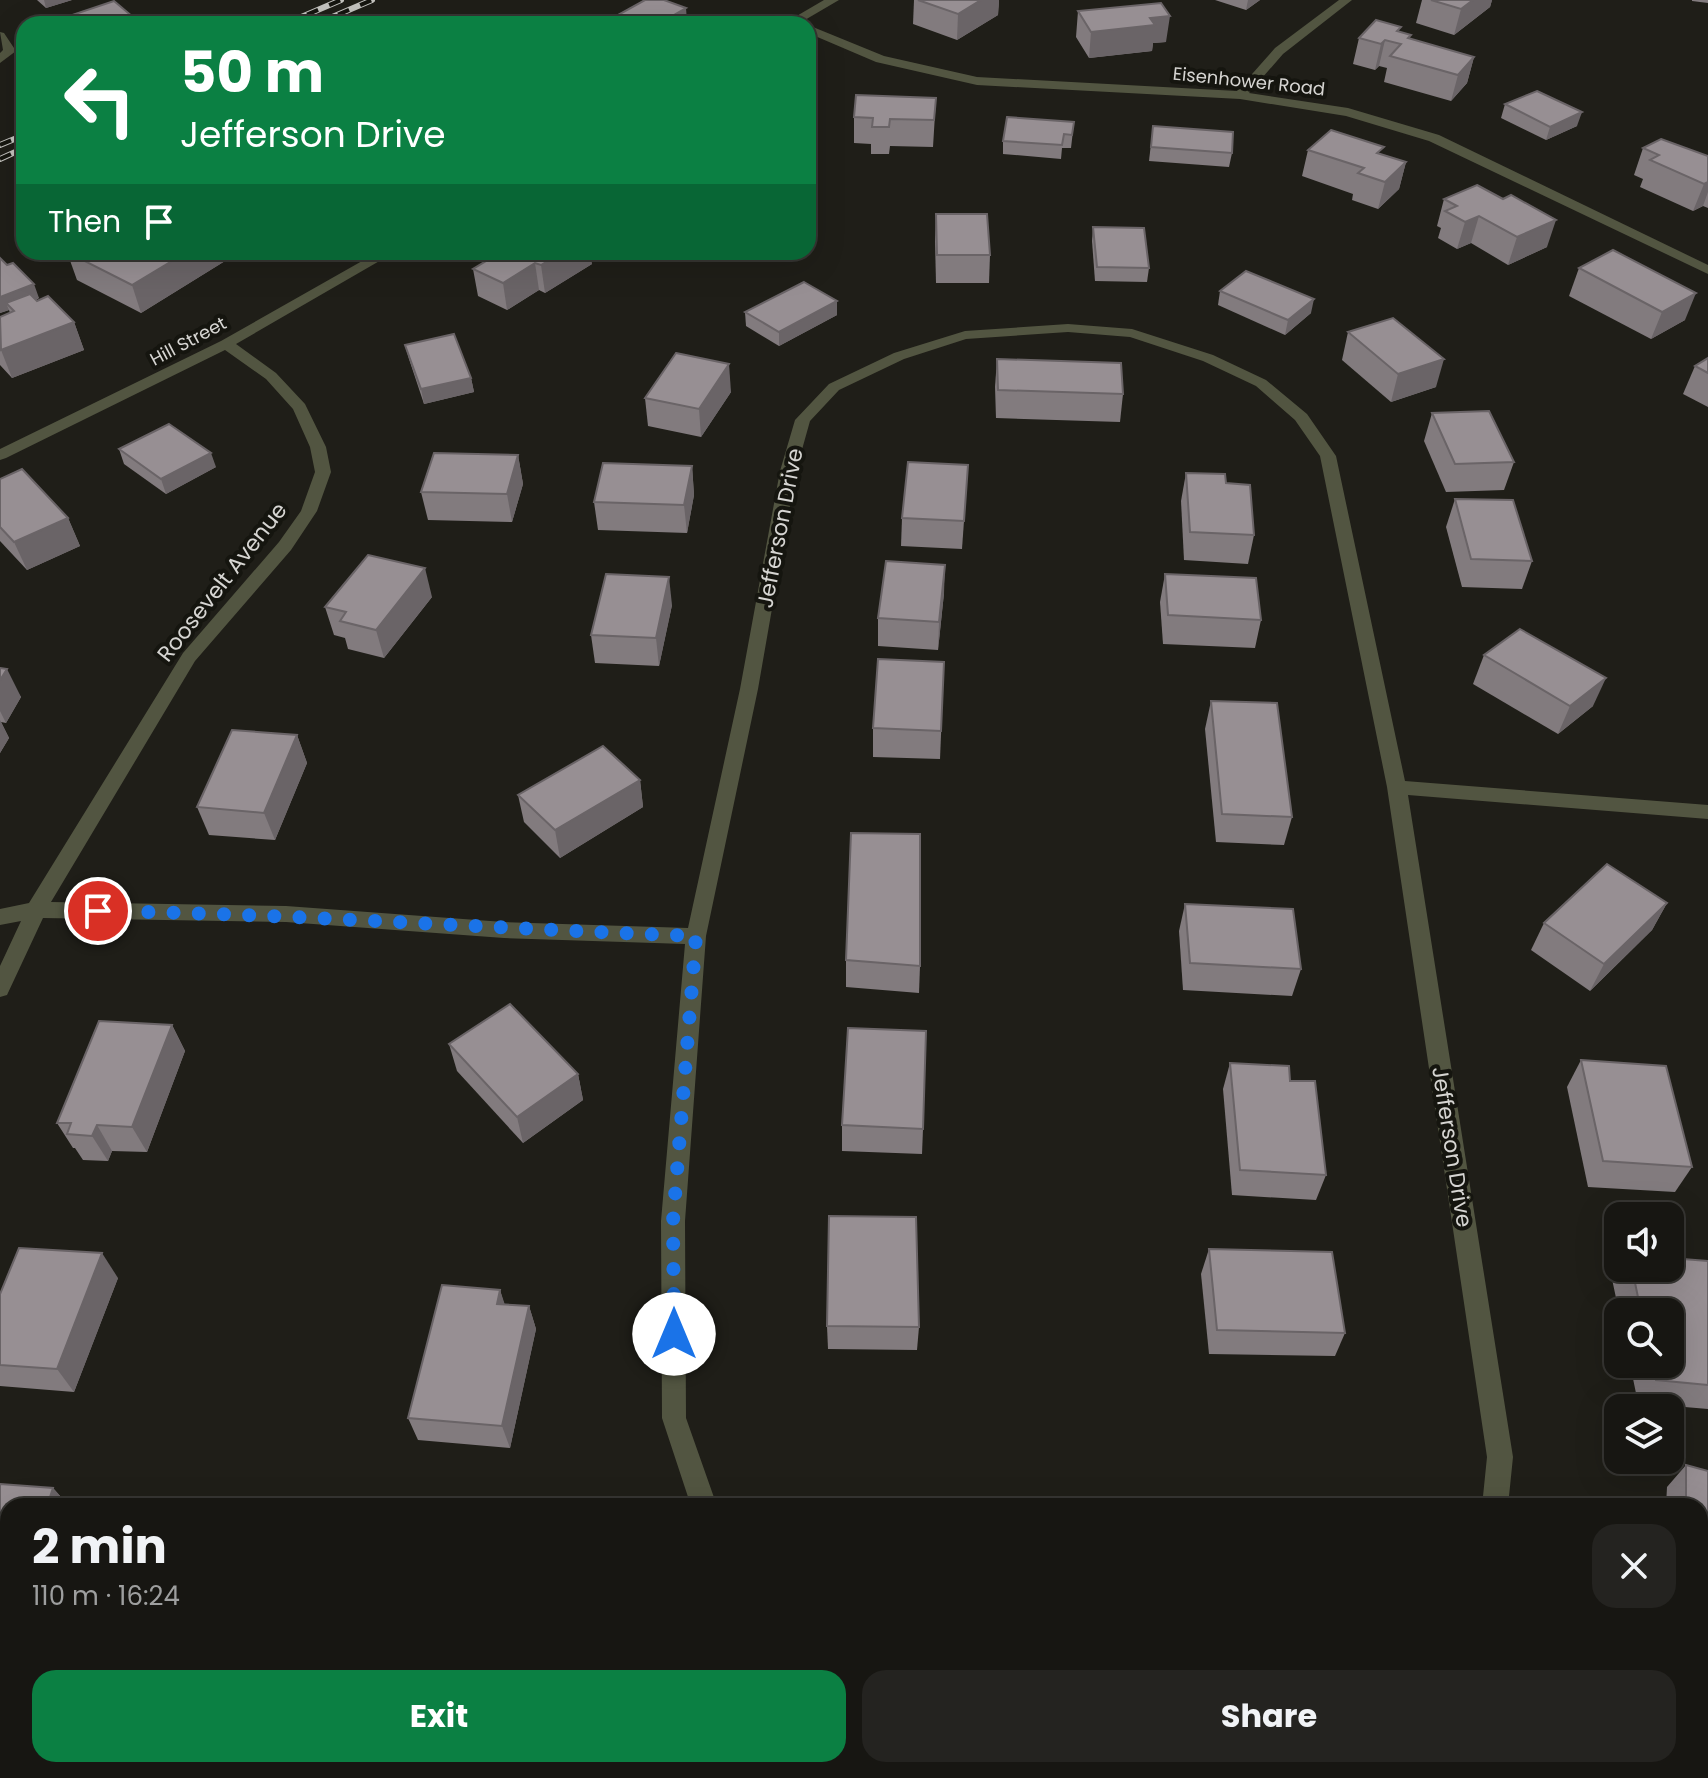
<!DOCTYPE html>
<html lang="en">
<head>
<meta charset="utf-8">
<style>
	body { margin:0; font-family:Poppins,sans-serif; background:#242320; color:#f1f3f6; height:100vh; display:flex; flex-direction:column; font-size:30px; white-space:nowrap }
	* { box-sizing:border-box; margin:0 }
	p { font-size:26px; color:#9e9f9f }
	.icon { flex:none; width:44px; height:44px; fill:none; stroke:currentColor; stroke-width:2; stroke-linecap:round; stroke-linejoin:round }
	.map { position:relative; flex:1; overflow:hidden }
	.side { position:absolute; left:0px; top:1498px; width:1708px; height:280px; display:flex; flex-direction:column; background:#171612; border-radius:24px 24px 0 0; box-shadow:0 8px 32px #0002,0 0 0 2px #363532 }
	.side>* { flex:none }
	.guide { position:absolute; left:16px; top:16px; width:800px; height:244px; border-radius:24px; box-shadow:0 8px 32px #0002,0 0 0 2px #363532; background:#0b8043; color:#fff; overflow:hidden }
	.fabs { position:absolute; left:1604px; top:1202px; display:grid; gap:16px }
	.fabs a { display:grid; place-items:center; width:80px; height:80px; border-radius:16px; background:#171612; box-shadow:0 8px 32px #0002,0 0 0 2px #363532; font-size:40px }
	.pin { position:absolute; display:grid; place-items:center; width:68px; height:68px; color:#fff; margin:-34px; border:4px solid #fff; border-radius:50%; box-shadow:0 2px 8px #0007 }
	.me { position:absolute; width:88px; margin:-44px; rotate:0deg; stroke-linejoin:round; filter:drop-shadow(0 0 6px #0008) }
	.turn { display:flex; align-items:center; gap:28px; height:168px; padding:0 32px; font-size:36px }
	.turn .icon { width:104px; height:104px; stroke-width:2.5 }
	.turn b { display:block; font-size:56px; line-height:68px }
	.then { display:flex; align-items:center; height:76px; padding:0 32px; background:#0003; gap:16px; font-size:30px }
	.round { display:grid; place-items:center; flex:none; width:84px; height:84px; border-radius:24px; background:#242320 }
	.overview { display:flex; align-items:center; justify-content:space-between; height:136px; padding:0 32px }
	h1 { font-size:48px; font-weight:700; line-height:60px }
	.cta { display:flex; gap:16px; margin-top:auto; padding:16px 32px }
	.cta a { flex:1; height:92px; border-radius:24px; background:#0b8043; color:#fff; font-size:32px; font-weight:700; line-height:92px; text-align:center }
	.cta a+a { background:#242320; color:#f1f3f6 }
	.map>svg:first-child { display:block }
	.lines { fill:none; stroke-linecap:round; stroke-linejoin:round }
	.minor { fill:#525541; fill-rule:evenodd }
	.rail-casing { stroke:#c3c2be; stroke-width:6 }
	.rail { stroke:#15150f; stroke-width:4; stroke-dasharray:12; stroke-linecap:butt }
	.wall { fill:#827b7e }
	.shaded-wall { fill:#6a6467 }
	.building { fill:#978f93; stroke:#6a6467; stroke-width:2 }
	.route { stroke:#1a73e8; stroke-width:14; stroke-dasharray:0 25.2 }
	.labels { text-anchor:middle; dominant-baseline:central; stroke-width:8; stroke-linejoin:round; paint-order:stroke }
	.far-street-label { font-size:18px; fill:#d6d5d2; stroke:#15150f }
	.street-label { font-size:22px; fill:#d6d5d2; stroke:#15150f }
</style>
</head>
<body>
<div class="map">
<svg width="1708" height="1778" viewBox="0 0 1708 1778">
	<rect width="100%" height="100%" fill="#1f1e18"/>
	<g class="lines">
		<!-- minor -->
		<g class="minor">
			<polygon points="824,0 839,0 798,24 783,24"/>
			<polygon points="1339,0 1352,0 1283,54 1249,93 1348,108 1439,135 1708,265 1708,274 1429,141 1346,116 1240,99 977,85 876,62 808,33 808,25 884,56 977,77 1237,91 1275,48"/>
			<polygon points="0,32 4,33 16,51 0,63 0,53 3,50"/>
			<polygon points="378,252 395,252 236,344 276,373 305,404 326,447 331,472 317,511 291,550 195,661 51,902 286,906 504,922 688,928 740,689 780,471 795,420 829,384 894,353 965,331 1068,324 1132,329 1213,355 1266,380 1307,414 1336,456 1405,781 1708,805 1708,819 1408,795 1513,1457 1508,1506 1482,1506 1487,1457 1387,787 1320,456 1295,420 1256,386 1203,361 1130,337 1068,332 966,339 904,359 839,390 810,421 796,471 758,689 706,936 685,1221 686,1418 717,1506 691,1506 662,1418 661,1221 685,944 504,938 286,922 43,918 7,995 0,997 0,966 21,921 0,925 0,909 29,903 183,653 279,542 301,511 315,472 310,447 293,409 266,379 225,350 6,458 0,460 0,449 221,341"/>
			<polygon points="899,1770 947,1770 950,1778 902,1778"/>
			<polygon points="1251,1770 1287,1770 1284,1778 1248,1778"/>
		</g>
		<defs>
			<g id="rail">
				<polyline points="285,24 341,0"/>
				<polyline points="316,24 372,0"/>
				<polyline points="0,145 24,135"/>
				<polyline points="0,159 24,148"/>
			</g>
		</defs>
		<!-- rail casing -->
		<use href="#rail" class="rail-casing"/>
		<!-- rail -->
		<use href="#rail" class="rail"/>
	</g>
	<!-- wall -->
	<g class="wall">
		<polygon points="37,0 72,0 46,8"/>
		<polygon points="914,0 999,0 998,15 957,40 913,24"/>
		<polygon points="1215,0 1260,0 1246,10"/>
		<polygon points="1422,0 1492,0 1490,7 1454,35 1416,23"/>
		<polygon points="1692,0 1708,0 1708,3 1692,1"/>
		<polygon points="1078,11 1166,42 1153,43 1152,51 1089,58 1076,37"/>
		<polygon points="1400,32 1410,39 1474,57 1467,83 1451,101 1384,82 1387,68 1379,66 1375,70 1353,64 1359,38"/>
		<polygon points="936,98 933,147 890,146 889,154 871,154 871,144 854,143 854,117"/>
		<polygon points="1505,104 1577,126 1546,140 1501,118"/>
		<polygon points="1074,122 1071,148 1062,148 1061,159 1003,154 1003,141"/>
		<polygon points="1153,126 1232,153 1229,167 1149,161"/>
		<polygon points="1643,148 1708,156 1708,208 1703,206 1693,211 1640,187 1643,179 1634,175"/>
		<polygon points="1308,150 1382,155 1406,162 1399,189 1378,209 1352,200 1353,194 1302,176"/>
		<polygon points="1444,199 1547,247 1508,265 1471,243 1457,249 1438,238 1441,228 1437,226"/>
		<polygon points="936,214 990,255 989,283 936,283 935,241"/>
		<polygon points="1093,227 1149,268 1147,282 1095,281 1092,241"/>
		<polygon points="67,252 225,261 141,313 77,280"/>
		<polygon points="500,252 592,264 545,293 539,290 507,310 478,296 473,269"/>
		<polygon points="0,258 39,298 36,300 74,322 84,350 12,378 0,365 0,317 10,313 9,310 0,313"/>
		<polygon points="1579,268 1685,320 1651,339 1569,296"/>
		<polygon points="1220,291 1311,313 1285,335 1218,305"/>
		<polygon points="745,312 837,315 779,346 746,326"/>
		<polygon points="1348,332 1436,387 1391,402 1342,360"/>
		<polygon points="405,345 471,378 474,392 424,404 409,359"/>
		<polygon points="1708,358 1708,407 1683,394 1695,366"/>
		<polygon points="997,359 1123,394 1120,422 996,418 995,387"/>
		<polygon points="731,392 701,437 648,426 645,398"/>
		<polygon points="1432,413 1514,462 1504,490 1446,492 1424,441"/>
		<polygon points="119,449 216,467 166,494 124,464"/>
		<polygon points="518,455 523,484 512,522 428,520 421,492"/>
		<polygon points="968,465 962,549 901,546 902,518"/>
		<polygon points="692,466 694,495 687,533 598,530 594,502"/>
		<polygon points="1186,473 1226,483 1254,535 1248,564 1184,560 1181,501"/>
		<polygon points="0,479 68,518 80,546 27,570 0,541"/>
		<polygon points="1455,499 1532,561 1522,589 1462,587 1446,527"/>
		<polygon points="1165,574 1261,620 1255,648 1163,644 1160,602"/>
		<polygon points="944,593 938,650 878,646 878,618"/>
		<polygon points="432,597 384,658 348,649 345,638 334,635 325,607"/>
		<polygon points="672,605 659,666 595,663 591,635"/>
		<polygon points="1484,655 1593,706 1558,734 1473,684"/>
		<polygon points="944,662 940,759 873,757 873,728"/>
		<polygon points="0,668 21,697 6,723 1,722 9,738 0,753"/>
		<polygon points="1211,701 1292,817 1284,845 1216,842 1205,729"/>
		<polygon points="297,735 307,763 275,840 209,835 197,807"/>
		<polygon points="640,780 643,807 560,858 524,822 518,795"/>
		<polygon points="1667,903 1652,930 1590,991 1531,950 1544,923"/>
		<polygon points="1185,904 1301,969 1292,996 1183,990 1179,931"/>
		<polygon points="846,960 920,966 919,993 846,987"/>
		<polygon points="172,1025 185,1051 147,1152 112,1151 108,1161 83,1160 75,1148 73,1148 57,1123"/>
		<polygon points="449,1044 578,1074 583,1100 523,1143 457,1071"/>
		<polygon points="1581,1060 1692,1167 1675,1192 1588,1187 1567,1087"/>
		<polygon points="1230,1063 1326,1175 1316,1200 1232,1195 1223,1089"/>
		<polygon points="842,1125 923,1129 922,1154 842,1151"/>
		<polygon points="1209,1249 1345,1333 1335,1356 1209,1354 1201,1274"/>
		<polygon points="1708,1261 1708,1409 1638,1403 1630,1364 1670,1364 1670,1312 1619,1312 1612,1279 1619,1268 1670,1268"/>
		<polygon points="118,1278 74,1392 0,1386 0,1294"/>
		<polygon points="500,1290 504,1304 529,1306 536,1329 510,1448 418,1440 408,1418"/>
		<polygon points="827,1326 919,1327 917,1350 828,1349"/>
		<polygon points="1686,1465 1708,1471 1708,1634 1700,1632 1700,1506 1666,1506 1667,1487"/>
		<polygon points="0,1484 53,1488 69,1506 8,1506 8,1604 0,1603"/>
		<polygon points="1625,1770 1700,1770 1708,1778 1622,1778"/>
	</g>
	<!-- shaded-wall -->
	<g class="shaded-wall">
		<polygon points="44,0 72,0 46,8"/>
		<polygon points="981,0 999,0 998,15 957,40 958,14"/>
		<polygon points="1248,0 1260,0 1246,10"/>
		<polygon points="1473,0 1492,0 1490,7 1454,35 1461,9"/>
		<polygon points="686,8 687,21 682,24 658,24"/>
		<polygon points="1170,16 1166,42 1153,43 1152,51 1089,58 1091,32 1150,18"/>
		<polygon points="133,17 135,24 110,24"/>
		<polygon points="1385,40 1379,66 1375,70 1381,44"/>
		<polygon points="1474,57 1467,83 1451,101 1458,75"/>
		<polygon points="1582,112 1577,126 1546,140 1550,127"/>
		<polygon points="1406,162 1399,189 1378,209 1385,182"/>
		<polygon points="1708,182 1708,192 1703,206 1693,211 1704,184"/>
		<polygon points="1479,216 1471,243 1457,249 1465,222"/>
		<polygon points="1556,220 1547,247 1508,265 1517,237"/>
		<polygon points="187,252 222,252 225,261 141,313 132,285"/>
		<polygon points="563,252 591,252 592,264 545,293 541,265"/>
		<polygon points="535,263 539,290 507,310 503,283"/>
		<polygon points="34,284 39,298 12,309 6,303 9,310 0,313 0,297"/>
		<polygon points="1696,293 1685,320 1651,339 1662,312"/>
		<polygon points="1314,299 1311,313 1285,335 1288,320"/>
		<polygon points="837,301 837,315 779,346 779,332"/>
		<polygon points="74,322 84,350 12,378 1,350"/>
		<polygon points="1444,359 1436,387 1391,402 1398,374"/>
		<polygon points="729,364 731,392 701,437 699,409"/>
		<polygon points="471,378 474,392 424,404 421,389"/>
		<polygon points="211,453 216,467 166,494 161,479"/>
		<polygon points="518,455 523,484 512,522 507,494"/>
		<polygon points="692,466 694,495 687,533 684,505"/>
		<polygon points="68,518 80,546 27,570 14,542"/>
		<polygon points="945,565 944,593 938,650 939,622"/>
		<polygon points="425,568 432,597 384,658 376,630"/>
		<polygon points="669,577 672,605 659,666 656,638"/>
		<polygon points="7,669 21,697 6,723 0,711 0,680"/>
		<polygon points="1606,678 1593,706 1558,734 1570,706"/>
		<polygon points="0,720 9,738 0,753"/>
		<polygon points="297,735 307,763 275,840 264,813"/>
		<polygon points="640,780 643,807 560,858 555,830"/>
		<polygon points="1667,903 1652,930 1590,991 1604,964"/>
		<polygon points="172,1025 185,1051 147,1152 132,1127"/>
		<polygon points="578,1074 583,1100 523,1143 517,1117"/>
		<polygon points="97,1125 112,1151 108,1161 92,1136"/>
		<polygon points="102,1253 118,1278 74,1392 57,1369"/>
		<polygon points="500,1290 508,1314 497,1304"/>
		<polygon points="529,1306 536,1329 510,1448 502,1426"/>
		<polygon points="53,1488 69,1506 47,1506"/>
	</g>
	<!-- building -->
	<g class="building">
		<polygon points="645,0 664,0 686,8 658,24 615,24 607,21"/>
		<polygon points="918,0 981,0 958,14"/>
		<polygon points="1431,0 1473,0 1461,9"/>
		<polygon points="114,1 133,17 110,24 62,24 57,20"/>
		<polygon points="1161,3 1170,16 1150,18 1155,25 1091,32 1078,11"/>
		<polygon points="1376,20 1401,27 1397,31 1411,35 1408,38 1474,57 1458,75 1390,56 1401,44 1385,40 1381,44 1359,38"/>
		<polygon points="1537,91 1582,112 1550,127 1505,104"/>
		<polygon points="856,95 936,98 934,120 890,119 889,127 872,127 873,118 854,117"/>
		<polygon points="1007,117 1074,122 1072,135 1064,134 1062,145 1003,141"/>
		<polygon points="1153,126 1233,132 1232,153 1151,147"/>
		<polygon points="1331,130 1384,147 1377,153 1406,162 1385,182 1358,173 1364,168 1308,150"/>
		<polygon points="1661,139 1708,156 1708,182 1704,184 1650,160 1659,155 1643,148"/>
		<polygon points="1477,185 1503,199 1511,195 1556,220 1517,237 1479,216 1465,222 1445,211 1457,206 1444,199"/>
		<polygon points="936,214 987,214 990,255 937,255"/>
		<polygon points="1093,227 1144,228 1149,268 1097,267"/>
		<polygon points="1613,250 1696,293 1662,312 1579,268"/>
		<polygon points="67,252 187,252 132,285"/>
		<polygon points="501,252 563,252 541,265 535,263 503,283 473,269"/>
		<polygon points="0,258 7,265 13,263 34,284 0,297"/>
		<polygon points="1246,271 1314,299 1288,320 1220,291"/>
		<polygon points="804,282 837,301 779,332 745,312"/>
		<polygon points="30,294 37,301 48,296 74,322 1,350 0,317 14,311 6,303"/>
		<polygon points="1393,318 1444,359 1398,374 1348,332"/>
		<polygon points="454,334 471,378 421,389 405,345"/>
		<polygon points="676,353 729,364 699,409 645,398"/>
		<polygon points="1708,358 1708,373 1695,366"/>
		<polygon points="997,359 1121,363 1123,394 998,390"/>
		<polygon points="1489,411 1514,462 1455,464 1432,413"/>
		<polygon points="169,424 211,453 161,479 119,449"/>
		<polygon points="434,453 518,455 507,494 421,492"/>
		<polygon points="908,462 968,465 964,521 902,518"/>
		<polygon points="603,463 692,466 684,505 594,502"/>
		<polygon points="22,469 68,518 14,542 0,527 0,479"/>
		<polygon points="1186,473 1225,474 1226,483 1250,485 1254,535 1190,532"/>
		<polygon points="1455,499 1513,500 1532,561 1471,559"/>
		<polygon points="368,555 425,568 376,630 340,621 346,612 325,607"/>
		<polygon points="886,561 945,565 939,622 878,618"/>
		<polygon points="606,574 669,577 656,638 591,635"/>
		<polygon points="1165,574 1256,578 1261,620 1168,615"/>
		<polygon points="1520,629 1606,678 1570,706 1484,655"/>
		<polygon points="878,659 944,662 941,731 873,728"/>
		<polygon points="0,668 7,669 0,680"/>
		<polygon points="1211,701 1277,703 1292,817 1222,814"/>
		<polygon points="232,730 297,735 264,813 197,807"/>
		<polygon points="603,746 640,780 555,830 518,795"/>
		<polygon points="851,833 920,834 920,966 846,960"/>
		<polygon points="1607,864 1667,903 1604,964 1544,923"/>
		<polygon points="1185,904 1293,909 1301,969 1190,963"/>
		<polygon points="510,1004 578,1074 517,1117 449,1044"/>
		<polygon points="99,1021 172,1025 132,1127 97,1125 92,1136 67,1134 71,1123 57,1123"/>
		<polygon points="848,1028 926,1031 923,1129 842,1125"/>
		<polygon points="1581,1060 1666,1066 1692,1167 1603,1161"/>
		<polygon points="1230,1063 1289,1066 1290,1081 1315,1081 1326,1175 1240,1170"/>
		<polygon points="829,1216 916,1217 919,1327 827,1326"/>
		<polygon points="19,1248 102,1253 57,1369 0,1365 0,1294"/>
		<polygon points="1209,1249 1332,1252 1345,1333 1217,1330"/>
		<polygon points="1670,1258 1708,1261 1708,1385 1656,1380 1653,1364 1670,1364 1670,1312 1641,1312 1632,1268 1670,1268"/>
		<polygon points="442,1285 500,1290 497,1304 529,1306 502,1426 408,1418"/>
		<polygon points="1686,1465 1708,1471 1708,1610 1700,1608 1700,1506 1686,1506"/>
		<polygon points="0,1484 53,1488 47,1506 8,1506 8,1586 0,1585"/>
		<polygon points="1700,1689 1708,1694 1708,1778 1636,1778 1639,1770 1700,1770"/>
		<polygon points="509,1770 589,1770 596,1778 501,1778"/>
	</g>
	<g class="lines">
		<!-- route -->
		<path class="route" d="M98,911C298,914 496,929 696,936L673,1221L674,1334"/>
	</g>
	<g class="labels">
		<!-- far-street labels -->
		<g class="far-street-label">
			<text transform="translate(1249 81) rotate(6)">Eisenhower Road</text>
			<text transform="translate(188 341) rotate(-28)">Hill Street</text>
		</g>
		<!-- street labels -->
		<g class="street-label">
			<text transform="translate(780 528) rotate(-79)">Jefferson Drive</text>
			<text transform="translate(222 582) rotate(-52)">Roosevelt Avenue</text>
			<text transform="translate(1452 1147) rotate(81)">Jefferson Drive</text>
		</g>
	</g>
</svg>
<div class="fabs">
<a><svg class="icon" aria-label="sound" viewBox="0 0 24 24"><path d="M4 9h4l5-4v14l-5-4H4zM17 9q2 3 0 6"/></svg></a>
<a><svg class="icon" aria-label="search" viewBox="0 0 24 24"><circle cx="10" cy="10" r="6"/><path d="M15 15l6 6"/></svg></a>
<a><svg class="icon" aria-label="layers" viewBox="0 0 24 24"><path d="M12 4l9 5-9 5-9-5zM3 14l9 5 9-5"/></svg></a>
</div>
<div class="pin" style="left:98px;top:911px;background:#d93025"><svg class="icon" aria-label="arrive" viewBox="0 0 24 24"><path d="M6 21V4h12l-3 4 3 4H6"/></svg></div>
<svg class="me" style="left:674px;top:1334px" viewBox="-20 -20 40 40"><circle r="19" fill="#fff"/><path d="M0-13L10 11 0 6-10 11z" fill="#1a73e8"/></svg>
<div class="guide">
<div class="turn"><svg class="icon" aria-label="left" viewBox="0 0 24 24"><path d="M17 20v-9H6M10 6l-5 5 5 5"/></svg><div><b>50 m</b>Jefferson Drive</div></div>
<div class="then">Then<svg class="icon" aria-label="arrive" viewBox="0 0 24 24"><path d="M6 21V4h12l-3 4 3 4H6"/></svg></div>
</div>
<section class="side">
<div class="overview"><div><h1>2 min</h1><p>110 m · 16:24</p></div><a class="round"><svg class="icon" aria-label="close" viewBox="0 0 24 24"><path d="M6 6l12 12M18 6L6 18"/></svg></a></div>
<div class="cta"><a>Exit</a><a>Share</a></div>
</section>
</div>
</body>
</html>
